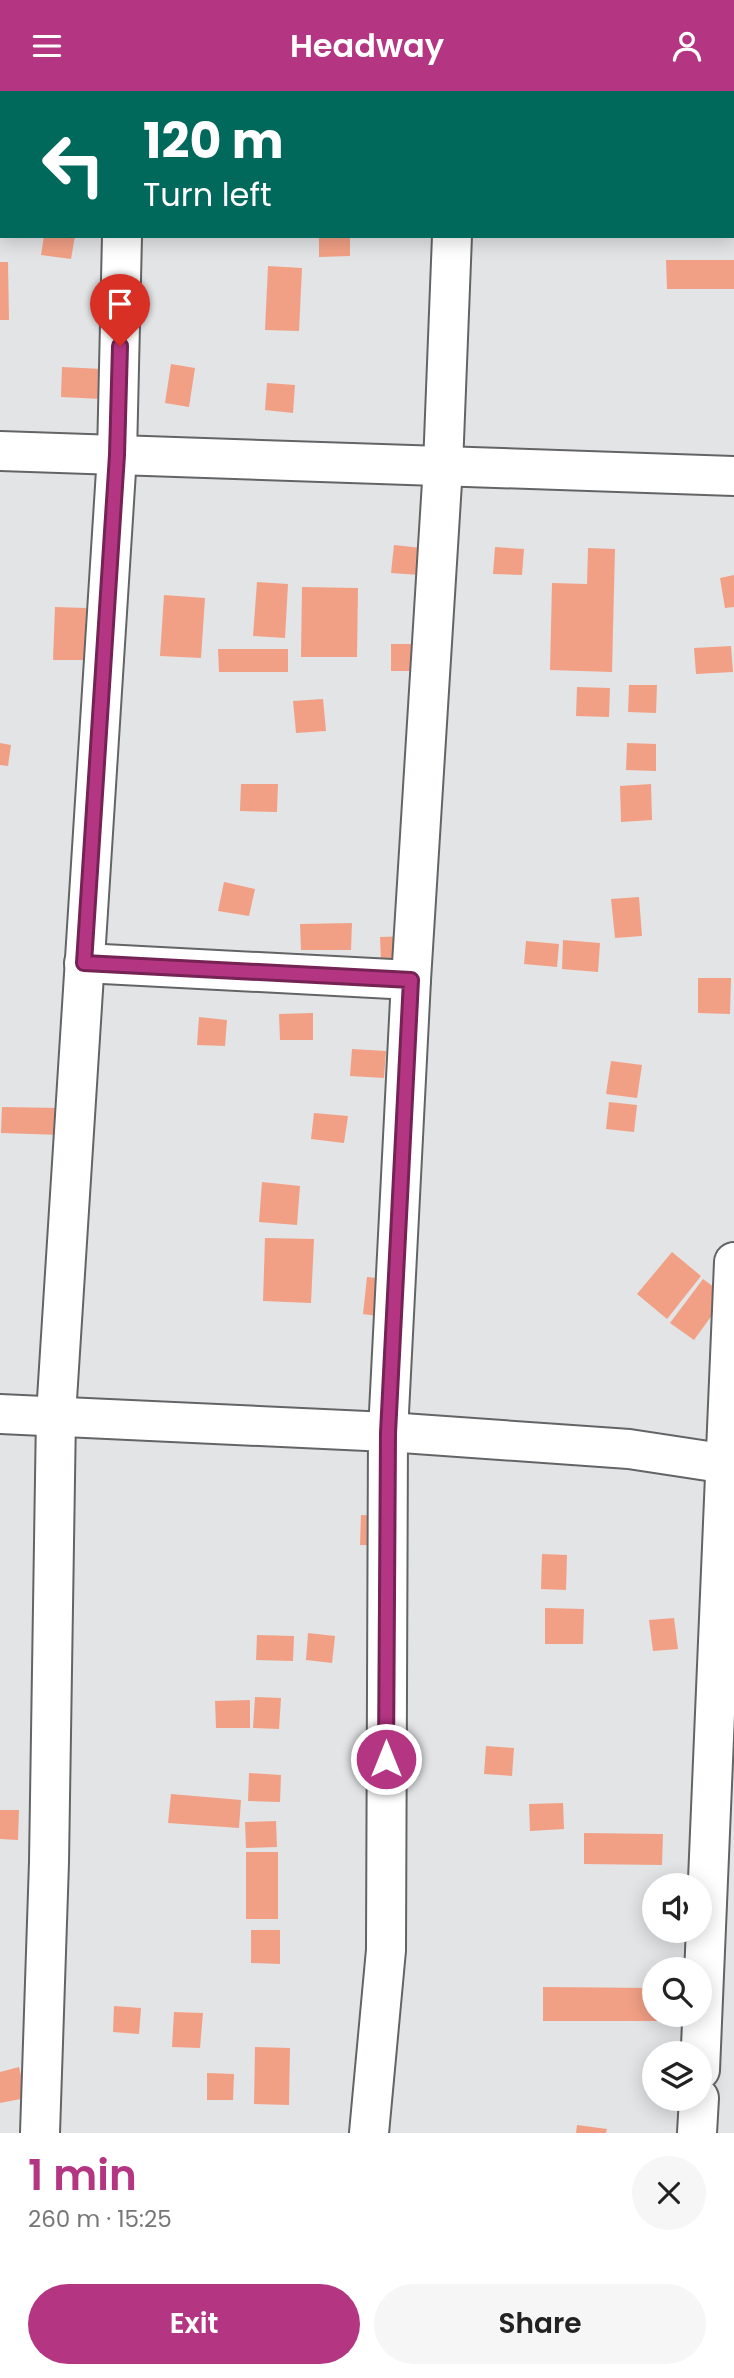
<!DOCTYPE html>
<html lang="en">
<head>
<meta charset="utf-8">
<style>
	body { margin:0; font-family:Poppins,sans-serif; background:#f6f6f6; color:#222; height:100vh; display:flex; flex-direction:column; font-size:26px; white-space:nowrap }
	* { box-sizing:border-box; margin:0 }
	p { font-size:23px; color:#767676 }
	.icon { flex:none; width:38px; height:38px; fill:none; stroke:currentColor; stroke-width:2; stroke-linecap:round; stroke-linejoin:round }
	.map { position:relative; height:2042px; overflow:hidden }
	.sheet { display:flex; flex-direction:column; background:#fff; flex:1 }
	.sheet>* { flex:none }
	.hud { position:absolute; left:0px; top:0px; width:735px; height:147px; box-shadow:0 4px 18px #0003; background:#00695c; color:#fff; overflow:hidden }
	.controls { position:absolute; left:642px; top:1782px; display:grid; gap:14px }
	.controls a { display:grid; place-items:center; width:70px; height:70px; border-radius:50%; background:#fff; box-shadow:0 4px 18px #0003; font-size:35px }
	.pin { position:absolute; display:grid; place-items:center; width:60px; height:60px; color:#fff; margin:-72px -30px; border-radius:50% 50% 50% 0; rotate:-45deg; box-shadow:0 0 7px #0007 }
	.pin .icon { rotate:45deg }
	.me { position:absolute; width:77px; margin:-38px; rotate:0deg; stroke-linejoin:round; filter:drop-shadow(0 0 5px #0008) }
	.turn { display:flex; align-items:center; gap:24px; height:147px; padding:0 28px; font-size:32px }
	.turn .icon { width:91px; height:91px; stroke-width:2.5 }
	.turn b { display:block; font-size:49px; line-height:60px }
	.round { display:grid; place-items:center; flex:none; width:74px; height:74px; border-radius:37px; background:#f6f6f6 }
	.head { display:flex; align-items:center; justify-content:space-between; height:119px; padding:0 28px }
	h1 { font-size:42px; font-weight:600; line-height:52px; color:#b43582 }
	.cta { display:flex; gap:14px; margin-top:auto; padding:14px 28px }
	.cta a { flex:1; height:80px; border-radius:42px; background:#b43582; color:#fff; font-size:28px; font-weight:600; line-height:80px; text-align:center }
	.cta a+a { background:#f6f6f6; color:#222 }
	header { display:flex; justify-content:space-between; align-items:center; height:91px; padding:0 28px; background:#b43582; color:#fff; font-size:32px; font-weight:600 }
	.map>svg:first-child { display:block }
	.building { fill:#f2a085 }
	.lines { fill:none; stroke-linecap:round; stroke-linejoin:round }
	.street-casing { stroke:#636466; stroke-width:42 }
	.street { stroke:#fff; stroke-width:38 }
	.route-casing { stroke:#752254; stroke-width:18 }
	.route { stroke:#b43582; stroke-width:12 }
</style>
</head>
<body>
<header><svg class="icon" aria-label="menu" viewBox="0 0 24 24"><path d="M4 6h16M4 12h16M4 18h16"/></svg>Headway<svg class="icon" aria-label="person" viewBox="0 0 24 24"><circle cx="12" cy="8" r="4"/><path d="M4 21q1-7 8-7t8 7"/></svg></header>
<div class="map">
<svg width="734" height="2042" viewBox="0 0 734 2042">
	<rect width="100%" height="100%" fill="#e3e4e6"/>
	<!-- building -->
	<g class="building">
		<polygon points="44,145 75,145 71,168 41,164"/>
		<polygon points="319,145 350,145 350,165 319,166"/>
		<polygon points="666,169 734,169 734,198 667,198"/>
		<polygon points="0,171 8,171 9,229 0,229"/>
		<polygon points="268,175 302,177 299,240 265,239"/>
		<polygon points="171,273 195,277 189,316 165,312"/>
		<polygon points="62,276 103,278 102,308 61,306"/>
		<polygon points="267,292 295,294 293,322 265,319"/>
		<polygon points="394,454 422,457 420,484 391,482"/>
		<polygon points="495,456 524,458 522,484 493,483"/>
		<polygon points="588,457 615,458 612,581 550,579 552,492 587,493"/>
		<polygon points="734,484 734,516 725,517 720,487"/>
		<polygon points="257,491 288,493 285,547 253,545"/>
		<polygon points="302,496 358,497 357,566 301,566"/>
		<polygon points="164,504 205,507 201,567 160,565"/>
		<polygon points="55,516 86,517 85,569 53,569"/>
		<rect x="391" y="553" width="31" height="27"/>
		<polygon points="731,555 733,581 696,583 694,557"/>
		<polygon points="218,558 288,558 288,581 219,581"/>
		<polygon points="629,594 657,594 656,622 628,621"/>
		<polygon points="577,596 610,597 609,626 576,625"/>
		<polygon points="323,608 326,640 296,642 293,610"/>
		<polygon points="0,652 11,654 8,675 0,674"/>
		<polygon points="627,652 656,653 656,680 626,679"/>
		<polygon points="241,693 278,693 277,721 240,720"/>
		<polygon points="651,693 652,729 621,731 620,695"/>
		<polygon points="224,791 255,798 249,825 218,820"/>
		<polygon points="639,806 642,845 615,847 611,808"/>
		<polygon points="352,832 351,859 301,859 300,833"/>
		<polygon points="414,845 415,870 381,871 380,846"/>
		<polygon points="563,849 600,852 598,881 562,878"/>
		<polygon points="526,850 559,853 557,876 524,873"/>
		<polygon points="698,887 731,887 730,923 698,922"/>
		<polygon points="313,922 313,949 280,949 279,923"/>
		<polygon points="199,926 227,929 225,955 197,954"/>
		<polygon points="352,958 386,960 384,987 350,985"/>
		<polygon points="611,970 642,974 637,1007 606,1003"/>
		<polygon points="609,1011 637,1014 634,1041 606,1038"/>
		<polygon points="2,1016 61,1017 61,1044 1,1042"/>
		<polygon points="314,1022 348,1025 344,1052 311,1048"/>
		<polygon points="262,1091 300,1095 297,1134 259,1131"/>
		<polygon points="265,1147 314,1148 311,1212 263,1210"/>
		<polygon points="672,1161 701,1185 667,1228 637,1203"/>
		<polygon points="367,1186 396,1189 391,1227 363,1223"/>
		<polygon points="703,1188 726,1205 694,1249 670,1232"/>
		<polygon points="361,1424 397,1426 396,1455 360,1454"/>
		<polygon points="542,1463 567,1464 566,1499 541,1498"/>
		<polygon points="545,1517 584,1518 583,1553 545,1553"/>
		<polygon points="674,1527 678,1558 653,1560 649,1529"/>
		<polygon points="308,1542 335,1545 332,1572 306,1569"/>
		<polygon points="257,1544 294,1545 293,1570 256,1569"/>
		<polygon points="255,1606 281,1607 279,1638 253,1637"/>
		<polygon points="250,1609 250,1637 216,1637 215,1610"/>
		<polygon points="486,1655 514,1657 512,1685 484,1683"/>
		<polygon points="249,1682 281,1684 280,1711 248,1710"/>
		<polygon points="171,1703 241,1709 239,1737 168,1732"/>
		<polygon points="563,1712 564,1738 530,1740 529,1713"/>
		<polygon points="0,1719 19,1719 18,1749 0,1748"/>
		<polygon points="276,1730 277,1756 246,1757 245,1731"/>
		<polygon points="584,1742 663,1743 662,1774 584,1773"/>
		<rect x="246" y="1761" width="32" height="67"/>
		<polygon points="251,1839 280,1839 280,1873 251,1872"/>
		<polygon points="543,1896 654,1897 654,1923 660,1923 660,1930 543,1930"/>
		<polygon points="114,1915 141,1917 139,1943 113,1941"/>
		<polygon points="174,1921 203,1922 200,1957 172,1956"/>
		<polygon points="255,1956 290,1957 289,2014 254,2013"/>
		<polygon points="19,1976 26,2007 0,2012 0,1981"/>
		<polygon points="207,1982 234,1983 233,2009 207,2009"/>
		<polygon points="577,2034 607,2038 606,2042 576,2042"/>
	</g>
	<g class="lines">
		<defs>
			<g id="street">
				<polyline points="126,2 126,0"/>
				<polyline points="458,2 458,0"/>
				<polyline points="0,360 734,385"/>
				<polyline points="84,872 411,889"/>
				<polyline points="0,1323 388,1341 629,1358 734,1374"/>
				<polyline points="700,1979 734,1171"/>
				<polyline points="40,2042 49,1771 56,1324 117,364 122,145"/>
				<polyline points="369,2042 386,1859 388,1341 411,889 443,375 452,145"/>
				<polyline points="697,2042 699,2007"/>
			</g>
		</defs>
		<!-- street casing -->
		<use href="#street" class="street-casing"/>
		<!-- street -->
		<use href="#street" class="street"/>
	</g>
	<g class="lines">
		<defs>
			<polyline id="route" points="120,255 117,364 84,872 411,889 388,1342 386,1668"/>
		</defs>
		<!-- route casing -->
		<use href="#route" class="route-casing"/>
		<!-- route -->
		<use href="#route" class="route"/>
	</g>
</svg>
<div class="controls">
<a><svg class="icon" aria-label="sound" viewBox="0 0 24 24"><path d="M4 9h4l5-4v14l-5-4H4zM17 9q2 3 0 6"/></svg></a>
<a><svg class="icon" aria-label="search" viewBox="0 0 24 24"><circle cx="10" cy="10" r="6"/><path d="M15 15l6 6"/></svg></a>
<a><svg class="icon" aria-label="layers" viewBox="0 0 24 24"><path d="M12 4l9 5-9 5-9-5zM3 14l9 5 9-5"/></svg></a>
</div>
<div class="pin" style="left:120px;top:255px;background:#d93025"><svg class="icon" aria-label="arrive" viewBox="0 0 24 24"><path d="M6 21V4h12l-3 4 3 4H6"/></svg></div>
<svg class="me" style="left:386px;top:1668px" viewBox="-20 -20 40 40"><circle r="17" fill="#b43582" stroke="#fff" stroke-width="3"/><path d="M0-11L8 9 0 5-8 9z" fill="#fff"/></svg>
<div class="hud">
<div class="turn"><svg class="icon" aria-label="left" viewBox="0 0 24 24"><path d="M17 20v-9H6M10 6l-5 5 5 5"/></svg><div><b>120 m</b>Turn left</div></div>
</div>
</div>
<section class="sheet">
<div class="head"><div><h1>1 min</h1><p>260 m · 15:25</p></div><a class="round"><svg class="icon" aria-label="close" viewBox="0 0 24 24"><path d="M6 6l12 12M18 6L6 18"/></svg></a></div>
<div class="cta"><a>Exit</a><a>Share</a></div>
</section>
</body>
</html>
